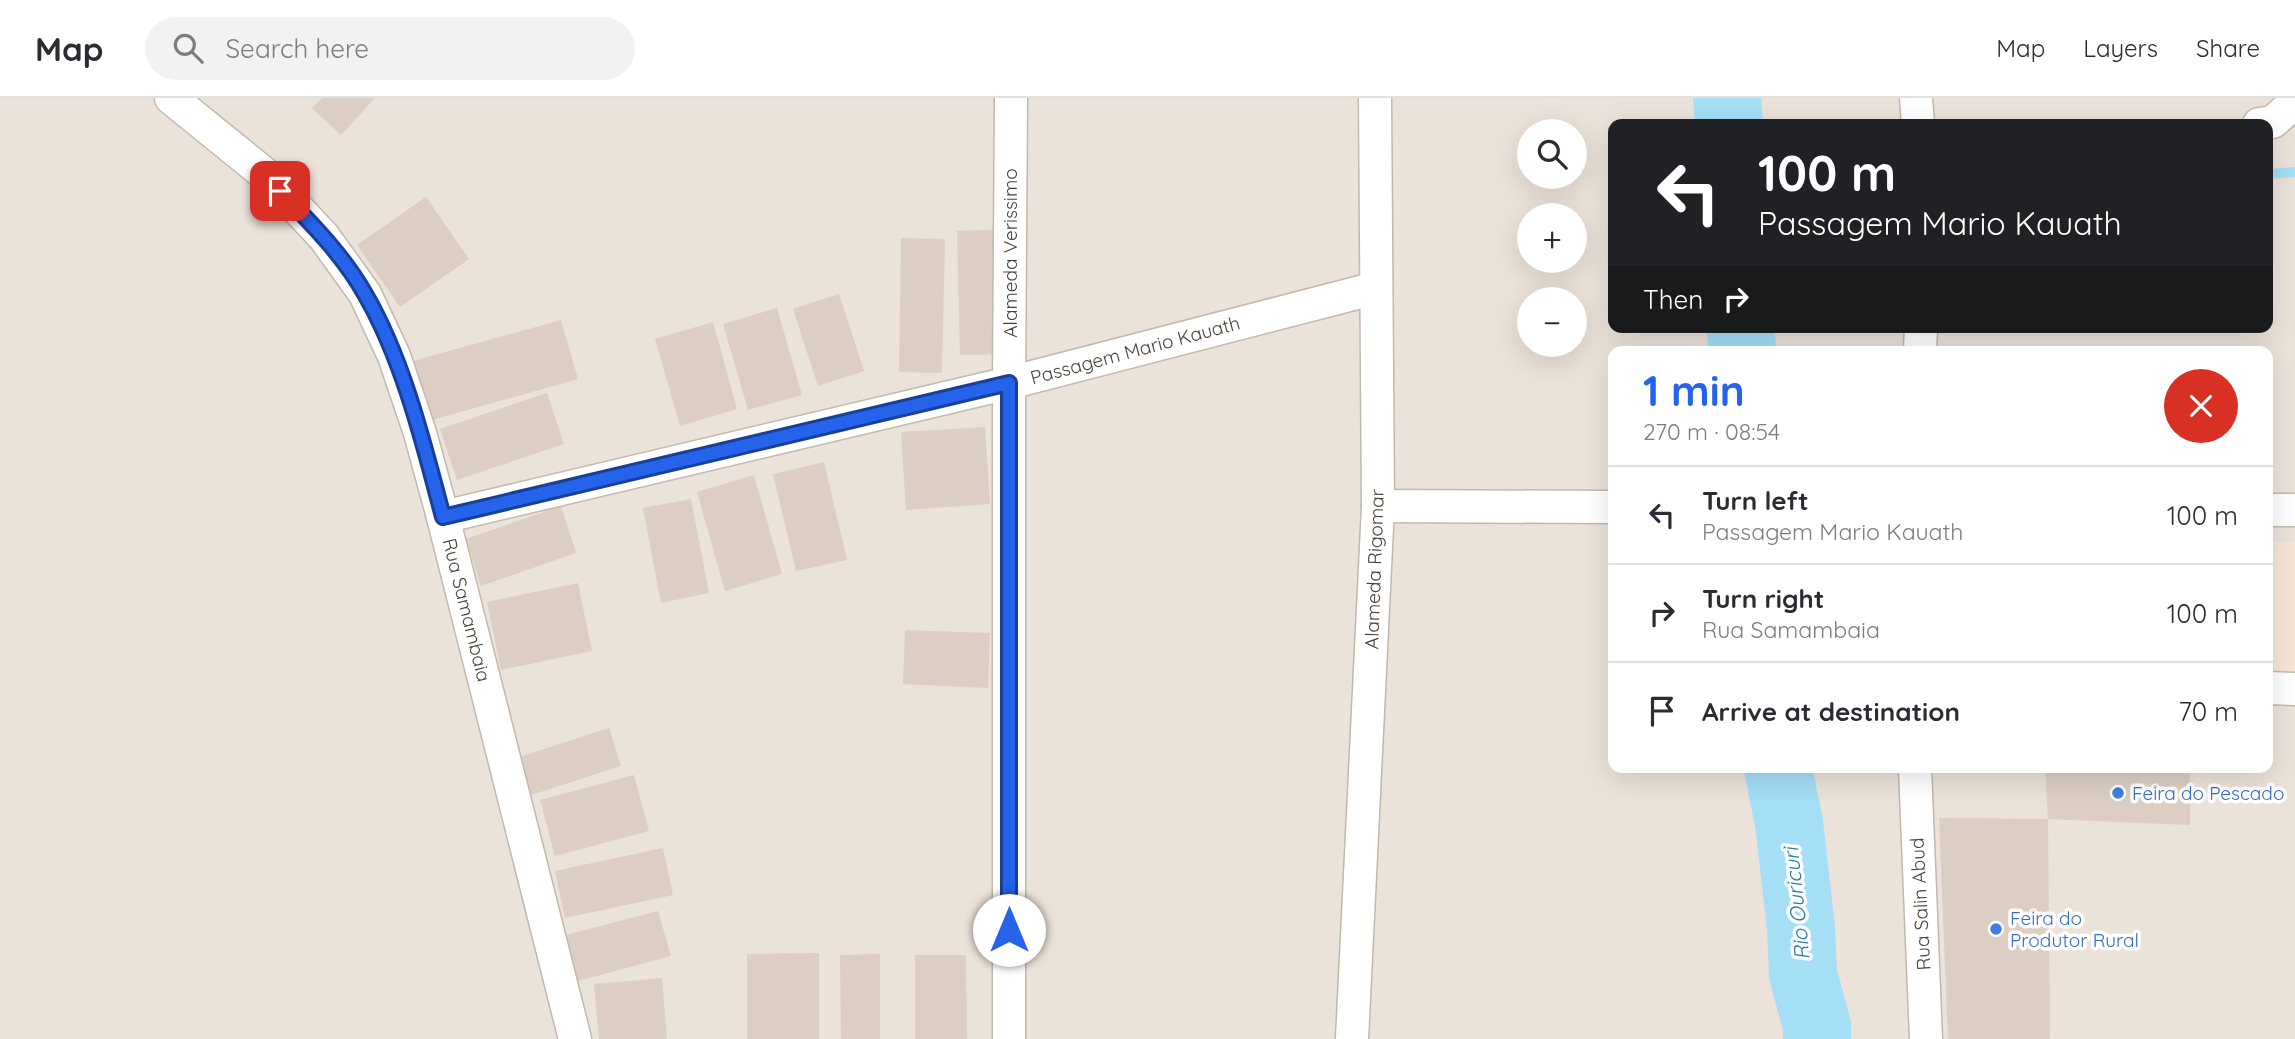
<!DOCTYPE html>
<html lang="en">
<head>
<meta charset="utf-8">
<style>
	body { margin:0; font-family:Quicksand,sans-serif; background:#f2f2f3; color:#2b2b33; height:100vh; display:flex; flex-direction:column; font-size:26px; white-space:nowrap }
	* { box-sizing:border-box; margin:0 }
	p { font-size:23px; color:#7c7c81 }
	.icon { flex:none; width:38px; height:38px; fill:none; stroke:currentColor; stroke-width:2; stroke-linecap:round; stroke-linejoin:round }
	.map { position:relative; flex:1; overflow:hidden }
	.panel { position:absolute; left:1608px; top:248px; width:665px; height:427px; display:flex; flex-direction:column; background:#fff; border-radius:14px; box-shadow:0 7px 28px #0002 }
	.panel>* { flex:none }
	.hud { position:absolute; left:1608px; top:21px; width:665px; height:214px; border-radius:14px; box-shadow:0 7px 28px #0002; background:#202124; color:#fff; overflow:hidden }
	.tools { position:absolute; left:1517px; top:21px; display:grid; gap:14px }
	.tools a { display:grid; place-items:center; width:70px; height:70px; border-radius:50%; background:#fff; box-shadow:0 7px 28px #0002; font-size:35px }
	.pin { position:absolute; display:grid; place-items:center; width:60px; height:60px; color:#fff; margin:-30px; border-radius:14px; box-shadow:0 4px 10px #0006 }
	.me { position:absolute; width:77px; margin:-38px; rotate:0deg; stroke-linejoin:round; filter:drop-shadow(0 0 5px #0008) }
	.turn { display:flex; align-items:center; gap:24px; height:147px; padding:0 35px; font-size:32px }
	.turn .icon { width:91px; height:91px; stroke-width:2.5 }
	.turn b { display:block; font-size:49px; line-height:60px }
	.then { display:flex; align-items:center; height:66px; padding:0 35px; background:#0003; gap:14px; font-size:26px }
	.round { display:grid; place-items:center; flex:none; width:74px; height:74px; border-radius:37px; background:#f2f2f3 }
	.headline { display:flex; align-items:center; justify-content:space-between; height:119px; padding:0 35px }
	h1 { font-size:42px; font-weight:700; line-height:52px; color:#2563eb }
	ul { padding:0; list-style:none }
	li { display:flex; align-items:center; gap:21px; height:98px; padding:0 35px; border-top:2px solid #e1e1e2 }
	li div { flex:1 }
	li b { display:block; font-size:26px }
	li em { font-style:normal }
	header { display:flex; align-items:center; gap:42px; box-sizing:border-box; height:98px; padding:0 35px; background:#fff; border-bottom:2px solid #e1e1e2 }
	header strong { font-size:33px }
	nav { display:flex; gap:38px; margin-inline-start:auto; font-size:24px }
	.search { width:490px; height:63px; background:#f2f2f3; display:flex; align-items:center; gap:18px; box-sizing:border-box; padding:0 24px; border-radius:38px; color:#7c7c81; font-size:26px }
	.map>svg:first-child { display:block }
	.residential { fill:#ebe2d9; fill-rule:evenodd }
	.commercial { fill:#f9e5d6 }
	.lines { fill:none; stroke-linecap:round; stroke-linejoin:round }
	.stream { stroke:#a4dff6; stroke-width:10 }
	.river { stroke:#a4dff6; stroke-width:68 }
	.building { fill:#dccec2 }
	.street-casing { stroke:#c3b8ac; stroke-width:35 }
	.street { stroke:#fff; stroke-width:32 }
	.route-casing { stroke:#184099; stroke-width:18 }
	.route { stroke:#2563eb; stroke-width:12 }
	.shop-dot { fill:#3f7fe0; stroke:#fff; stroke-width:2.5 }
	.labels { text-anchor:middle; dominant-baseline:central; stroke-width:7; stroke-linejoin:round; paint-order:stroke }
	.street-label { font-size:19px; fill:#4b4138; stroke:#fff }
	.shop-label { font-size:19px; fill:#366cbe; stroke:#fff; text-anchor:start }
	.water-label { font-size:21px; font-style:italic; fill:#237b9e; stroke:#fff }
</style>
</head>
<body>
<header>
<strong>Map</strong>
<div class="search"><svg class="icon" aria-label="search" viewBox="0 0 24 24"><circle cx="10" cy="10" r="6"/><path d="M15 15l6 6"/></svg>Search here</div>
<nav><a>Map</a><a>Layers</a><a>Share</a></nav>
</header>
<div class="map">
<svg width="2295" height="941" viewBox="0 0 2295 941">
	<rect width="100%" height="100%" fill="#f6f1eb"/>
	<!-- residential -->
	<path class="residential" d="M0,0H2295V941H0ZM1614,26H2268V229H1614ZM1530,33H1575V79H1530ZM1530,117H1575V163H1530ZM1530,201H1575V247H1530ZM1614,254H2268V670H1614Z"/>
	<!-- commercial -->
	<polygon class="commercial" points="2268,443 2295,443 2295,578 2268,576"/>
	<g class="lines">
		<!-- stream -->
		<polyline class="stream" points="2268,76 2295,74"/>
		<!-- river -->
		<g class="river">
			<polyline points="1727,0 1729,26"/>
			<polyline points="1741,229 1742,254"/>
			<polyline points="1778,670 1789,725 1801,830 1803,876 1817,928 1817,941"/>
		</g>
	</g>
	<!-- building -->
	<g class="building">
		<polygon points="322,0 375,0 341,37 312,10"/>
		<polygon points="426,99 469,161 400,209 357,147"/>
		<polygon points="1005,131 1009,256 960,257 957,133"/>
		<polygon points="901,140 945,141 942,275 899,274"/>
		<polygon points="839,196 864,273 818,288 793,211"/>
		<polygon points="777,210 802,297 748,312 723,226"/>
		<polygon points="561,222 578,281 425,324 409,264"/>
		<polygon points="713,224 737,311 680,328 655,241"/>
		<polygon points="547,295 564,346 457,382 440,331"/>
		<polygon points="985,329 990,406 906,412 901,334"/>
		<polygon points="824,364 847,462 796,473 773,376"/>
		<polygon points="754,377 782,476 725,493 697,394"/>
		<polygon points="691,401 709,495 661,505 643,410"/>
		<polygon points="561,408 576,455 481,488 466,441"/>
		<polygon points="578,485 592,553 501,572 487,504"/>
		<polygon points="905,532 990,535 988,590 903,586"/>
		<polygon points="609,630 621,668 525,699 513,661"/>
		<polygon points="2045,670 2190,670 2190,727 2048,721 2050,941 1948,941 1939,720 2048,721"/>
		<polygon points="634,677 649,733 555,758 540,702"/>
		<polygon points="663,750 673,797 565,820 555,773"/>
		<polygon points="658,813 671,858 578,883 566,837"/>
		<polygon points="819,855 819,941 747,941 747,856"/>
		<polygon points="880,856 880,941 841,941 840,857"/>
		<polygon points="915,857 966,857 967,941 915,941"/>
		<polygon points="662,880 667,941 599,941 594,886"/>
	</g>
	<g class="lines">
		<defs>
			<g id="street">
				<polyline points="171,0 266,77 324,139 365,196 394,258 420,335 443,419 575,941"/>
				<polyline points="1916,0 1918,26"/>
				<polyline points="2259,26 2273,24 2295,4"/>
				<polyline points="1920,254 1921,229"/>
				<polyline points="1378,408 1614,409"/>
				<polyline points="2268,412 2295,412"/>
				<polyline points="443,419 1009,285 1376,190"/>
				<polyline points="2268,590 2295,591"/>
				<polyline points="1915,670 1926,941"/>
				<polyline points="1009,941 1009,285 1011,0"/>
				<polyline points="1352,941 1378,408 1375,0"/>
			</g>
		</defs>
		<!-- street casing -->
		<use href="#street" class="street-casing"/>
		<!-- street -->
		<use href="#street" class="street"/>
	</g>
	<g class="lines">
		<defs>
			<path id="route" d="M280,93C311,125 343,157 365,196C403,261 424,347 443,419L1009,285V832"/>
		</defs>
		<!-- route casing -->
		<use href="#route" class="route-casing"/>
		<!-- route -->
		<use href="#route" class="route"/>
	</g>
	<!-- markers -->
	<g class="shop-dot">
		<circle cx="2118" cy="695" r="7"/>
		<circle cx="1996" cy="831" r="7"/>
	</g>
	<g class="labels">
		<!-- street labels -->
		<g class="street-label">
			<text transform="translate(1010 155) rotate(-90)">Alameda Verissimo</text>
			<text transform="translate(1135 252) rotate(-15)">Passagem Mario Kauath</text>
			<text transform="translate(1374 471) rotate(-88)">Alameda Rigomar</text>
			<text transform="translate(467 512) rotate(76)">Rua Samambaia</text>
			<text transform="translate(1920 806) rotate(-93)">Rua Salin Abud</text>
		</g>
		<!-- shop labels -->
		<g class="shop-label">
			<text x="2132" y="695">Feira do Pescado</text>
			<text x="2010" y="820">Feira do<tspan x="2010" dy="22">Produtor Rural</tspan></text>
		</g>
		<!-- water labels -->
		<g class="water-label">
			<text transform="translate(1796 806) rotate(-96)">Rio Ouricuri</text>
		</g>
	</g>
</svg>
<div class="tools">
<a><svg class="icon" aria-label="search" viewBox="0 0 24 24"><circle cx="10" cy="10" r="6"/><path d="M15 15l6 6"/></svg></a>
<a>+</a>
<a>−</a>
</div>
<div class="pin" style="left:280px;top:93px;background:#d93025"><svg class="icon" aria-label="arrive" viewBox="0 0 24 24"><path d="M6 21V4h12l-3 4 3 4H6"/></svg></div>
<svg class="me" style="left:1009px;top:832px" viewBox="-20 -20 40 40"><circle r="19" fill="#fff"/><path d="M0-13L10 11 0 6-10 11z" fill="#2563eb"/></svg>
<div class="hud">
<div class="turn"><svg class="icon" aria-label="left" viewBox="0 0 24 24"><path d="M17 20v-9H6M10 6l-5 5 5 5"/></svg><div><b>100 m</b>Passagem Mario Kauath</div></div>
<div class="then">Then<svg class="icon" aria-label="right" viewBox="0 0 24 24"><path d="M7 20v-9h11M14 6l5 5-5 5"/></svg></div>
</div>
<section class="panel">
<div class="headline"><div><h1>1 min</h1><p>270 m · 08:54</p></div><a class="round" style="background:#d93025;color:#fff"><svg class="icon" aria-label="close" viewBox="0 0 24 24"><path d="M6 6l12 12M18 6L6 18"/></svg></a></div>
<ul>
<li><svg class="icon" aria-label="left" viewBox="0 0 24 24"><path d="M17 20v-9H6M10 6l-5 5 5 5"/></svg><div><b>Turn left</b><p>Passagem Mario Kauath</p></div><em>100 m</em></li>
<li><svg class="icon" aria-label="right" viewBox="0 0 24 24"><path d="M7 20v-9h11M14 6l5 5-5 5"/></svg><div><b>Turn right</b><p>Rua Samambaia</p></div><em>100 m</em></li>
<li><svg class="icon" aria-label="arrive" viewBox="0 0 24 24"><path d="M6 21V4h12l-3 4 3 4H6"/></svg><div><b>Arrive at destination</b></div><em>70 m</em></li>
</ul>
</section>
</div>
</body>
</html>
